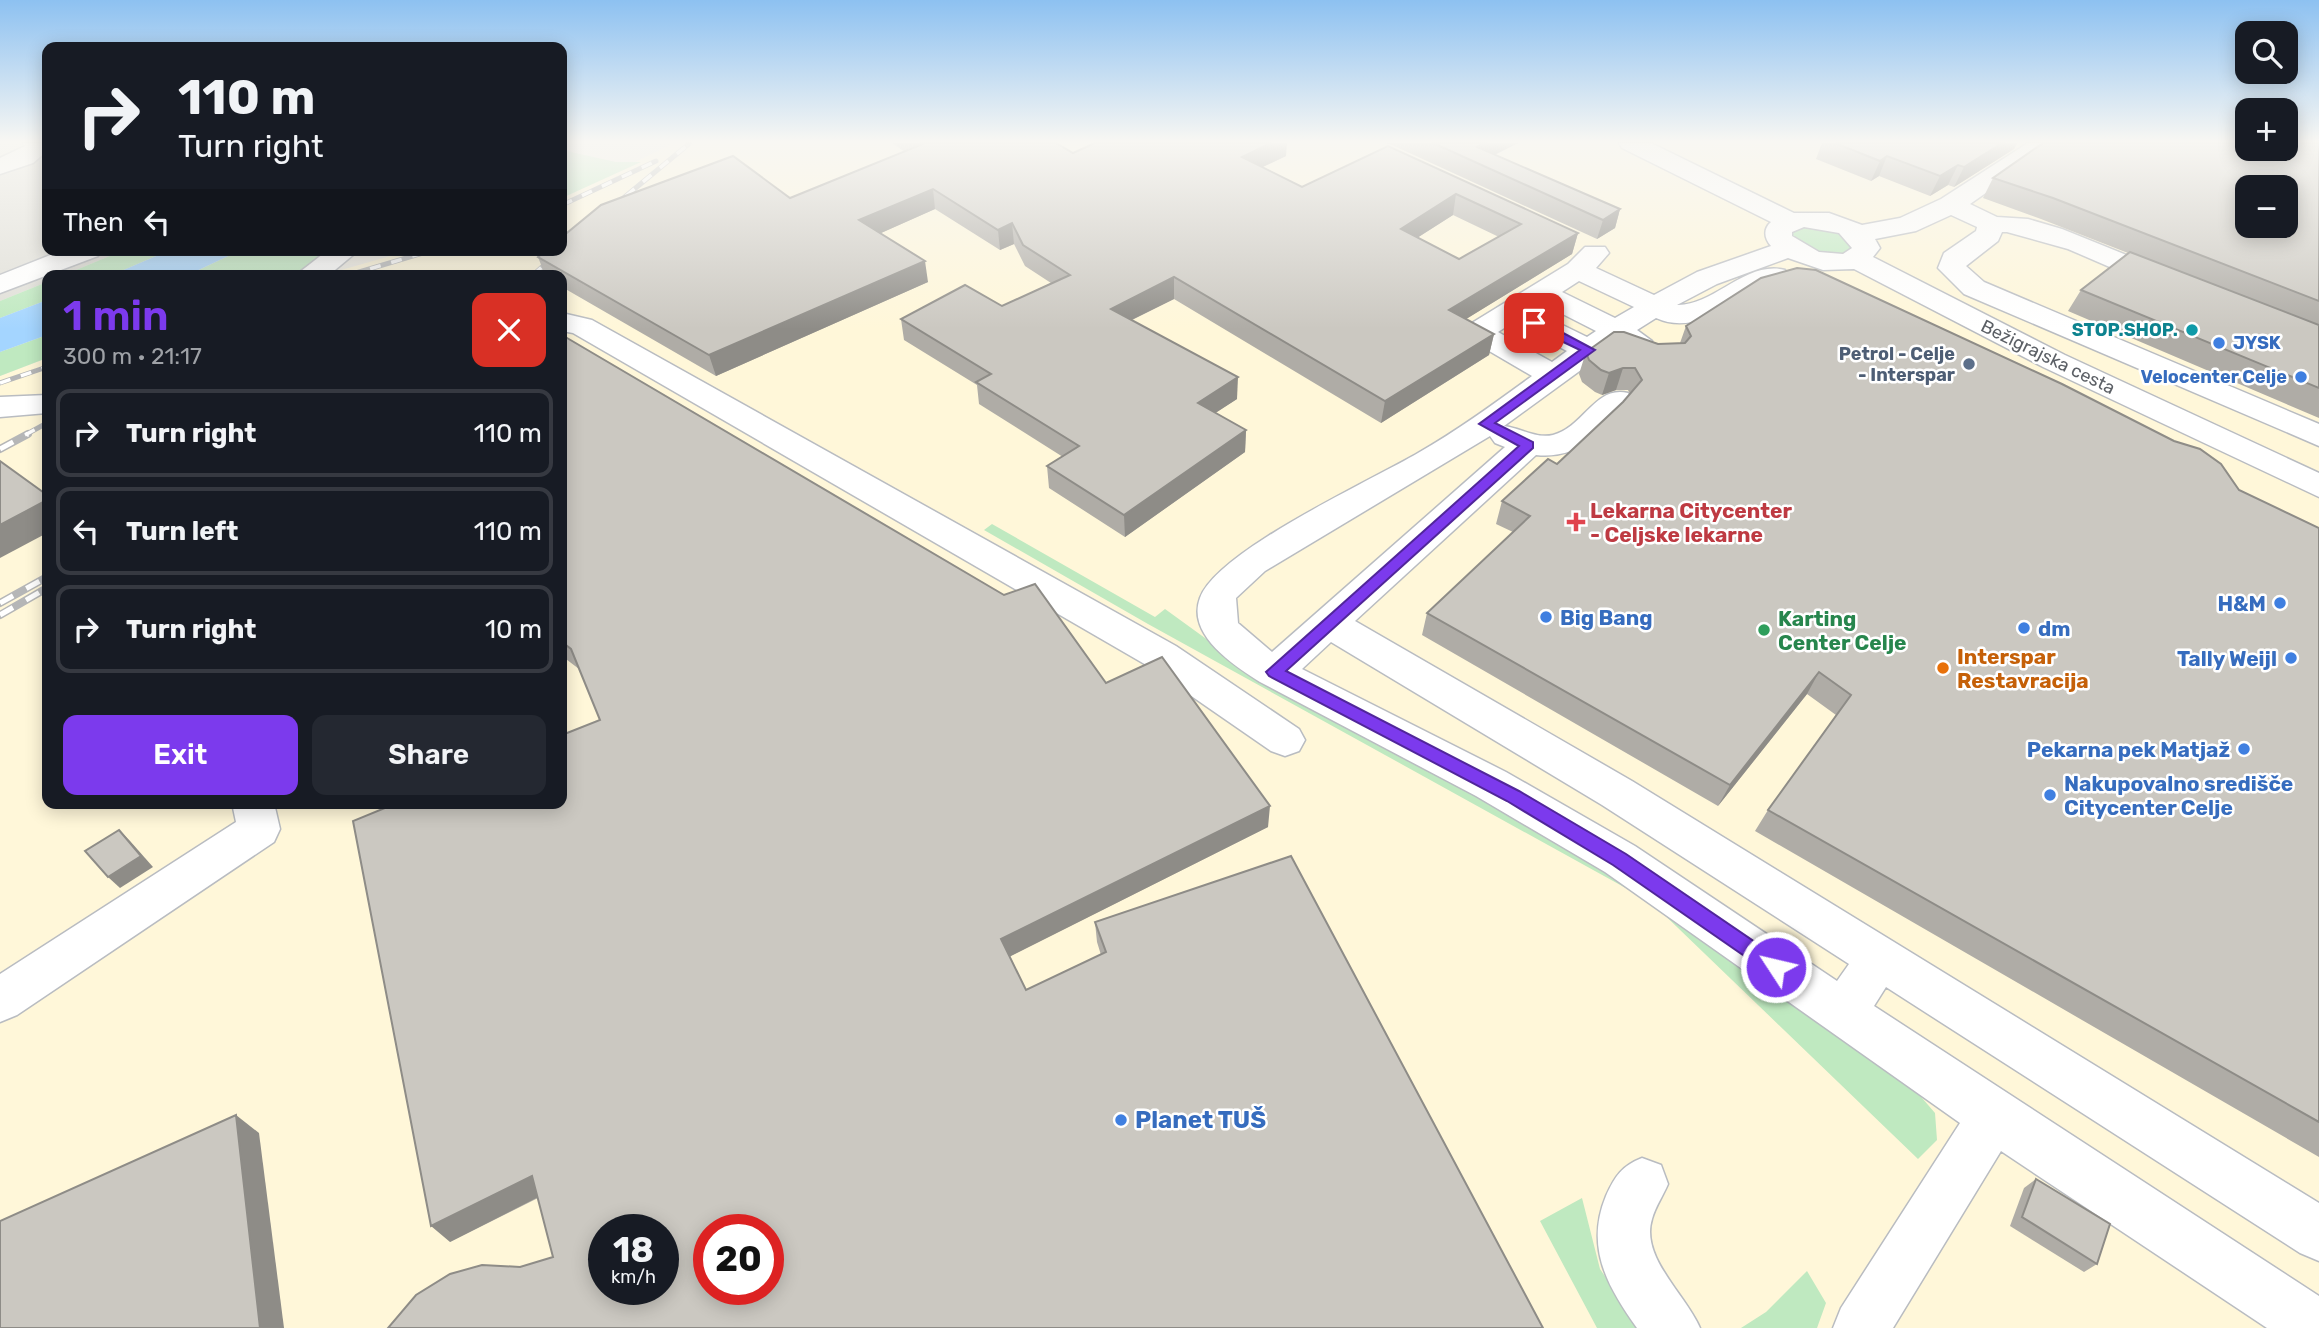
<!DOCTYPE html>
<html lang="en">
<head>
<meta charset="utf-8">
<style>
	body { margin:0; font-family:Rubik,sans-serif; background:#242831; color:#f1f3f6; height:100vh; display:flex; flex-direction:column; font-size:26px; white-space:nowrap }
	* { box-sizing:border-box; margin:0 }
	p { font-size:23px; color:#9ea1a6 }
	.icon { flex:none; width:38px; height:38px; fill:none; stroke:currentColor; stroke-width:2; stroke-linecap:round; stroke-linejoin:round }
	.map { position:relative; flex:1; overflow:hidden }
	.drawer { position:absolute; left:42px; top:270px; width:525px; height:539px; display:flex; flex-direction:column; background:#171b24; border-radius:14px; box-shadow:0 4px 18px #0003 }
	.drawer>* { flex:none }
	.top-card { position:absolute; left:42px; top:42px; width:525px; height:214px; border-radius:14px; box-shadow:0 4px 18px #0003; background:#171b24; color:#f1f3f6; overflow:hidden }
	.controls { position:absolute; left:2235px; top:21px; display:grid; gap:14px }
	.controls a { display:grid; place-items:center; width:63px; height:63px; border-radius:14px; background:#171b24; box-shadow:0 4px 18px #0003; font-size:35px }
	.speed { position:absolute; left:588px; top:1214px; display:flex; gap:14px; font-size:35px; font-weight:700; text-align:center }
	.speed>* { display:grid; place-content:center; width:91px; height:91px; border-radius:50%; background:#171b24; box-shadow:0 4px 18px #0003; line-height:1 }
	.speed small { font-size:18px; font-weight:400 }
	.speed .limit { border:10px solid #d22; background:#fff; color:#111 }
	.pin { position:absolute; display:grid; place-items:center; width:60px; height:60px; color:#fff; margin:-30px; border-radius:14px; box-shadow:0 4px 10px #0006 }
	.me { position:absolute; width:77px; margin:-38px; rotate:305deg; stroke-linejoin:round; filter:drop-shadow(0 0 5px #0008) }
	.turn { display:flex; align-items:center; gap:24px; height:147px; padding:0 21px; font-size:32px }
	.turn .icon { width:91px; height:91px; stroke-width:2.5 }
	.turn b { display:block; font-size:49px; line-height:60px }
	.then { display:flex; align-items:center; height:66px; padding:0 21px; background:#0003; gap:14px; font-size:26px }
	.round { display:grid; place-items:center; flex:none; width:74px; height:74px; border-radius:14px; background:#242831 }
	.head { display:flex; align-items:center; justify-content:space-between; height:119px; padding:0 21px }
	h1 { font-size:42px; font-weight:600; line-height:52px; color:#7c3aed }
	.button { display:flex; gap:14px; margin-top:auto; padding:14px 21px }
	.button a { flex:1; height:80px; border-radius:14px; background:#7c3aed; color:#fff; font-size:28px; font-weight:600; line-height:80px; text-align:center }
	.button a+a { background:#242831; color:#f1f3f6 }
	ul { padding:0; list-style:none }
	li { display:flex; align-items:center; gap:21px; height:88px; margin:0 14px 10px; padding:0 7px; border:4px solid #363941; border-radius:14px }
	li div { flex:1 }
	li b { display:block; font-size:26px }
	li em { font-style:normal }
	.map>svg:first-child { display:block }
	.commercial { fill:#fff7d9; fill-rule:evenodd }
	.industrial { fill:#e0dfd8 }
	.green { fill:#bfe9c0 }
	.water { fill:#a4d5ff }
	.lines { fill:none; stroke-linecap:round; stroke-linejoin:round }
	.minor-casing { stroke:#b9bcc1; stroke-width:3 }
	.minor { fill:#fff; fill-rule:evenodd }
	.rail-far1-casing { stroke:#b5b6b7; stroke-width:5 }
	.rail-casing { stroke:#b5b6b7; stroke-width:8 }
	.rail-far1 { stroke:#fff; stroke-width:3.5; stroke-dasharray:11; stroke-linecap:butt }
	.rail { stroke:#fff; stroke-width:5; stroke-dasharray:15; stroke-linecap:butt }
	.wall { fill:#afaca6; fill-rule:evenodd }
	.shaded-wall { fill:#8e8c87 }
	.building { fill:#cbc8c1; stroke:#8e8c87; stroke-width:2; fill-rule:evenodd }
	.route { fill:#7c3aed; stroke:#51269a; stroke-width:2 }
	.culture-dot { fill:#0f9aa8; stroke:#fff; stroke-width:2.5 }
	.shop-dot { fill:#3f7fe0; stroke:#fff; stroke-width:2.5 }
	.service-dot { fill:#5c6f8a; stroke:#fff; stroke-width:2.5 }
	.health-dot { fill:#e0444e; stroke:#fff; stroke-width:2.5 }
	.leisure-dot { fill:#2e9e5b; stroke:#fff; stroke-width:2.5 }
	.food-dot { fill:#e8710a; stroke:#fff; stroke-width:2.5 }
	.labels { text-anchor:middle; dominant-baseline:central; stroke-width:5; stroke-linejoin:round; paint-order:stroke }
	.far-culture-label { font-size:18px; font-weight:bold; fill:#0d838f; stroke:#fff; text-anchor:end }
	.far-shop-label { font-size:18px; font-weight:bold; fill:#366cbe; stroke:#fff; text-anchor:start }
	.far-service-label { font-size:18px; font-weight:bold; fill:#4e5e75; stroke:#fff; text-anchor:end }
	.far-street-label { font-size:18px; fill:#5c6066; stroke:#fff }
	.health-label { font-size:21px; font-weight:bold; fill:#be3a42; stroke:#fff; text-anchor:start }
	.shop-label { font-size:21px; font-weight:bold; fill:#366cbe; stroke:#fff; text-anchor:end }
	.leisure-label { font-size:21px; font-weight:bold; fill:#27864d; stroke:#fff; text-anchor:start }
	.food-label { font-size:21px; font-weight:bold; fill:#c56008; stroke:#fff; text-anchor:start }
	.near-shop-label { font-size:24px; font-weight:bold; fill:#366cbe; stroke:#fff; text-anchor:start }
</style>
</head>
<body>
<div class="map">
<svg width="2319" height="1328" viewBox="0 0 2319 1328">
	<rect width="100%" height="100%" fill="#f0ede4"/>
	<!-- commercial -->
	<path class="commercial" d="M674,143H2247V149H2286L2319,143V1328H0V376L47,358V803H562V275H324L411,250H562V198ZM2247,187H2286V226H2247ZM604,1230H663V1290H604ZM709,1230H768V1290H709Z"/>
	<!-- industrial -->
	<polygon class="industrial" points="28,143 47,143 47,250 124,250 64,275 47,275 47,282 0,301 0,161 17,154"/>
	<!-- green -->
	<g class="green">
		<polygon points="562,150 616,162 641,162 562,198"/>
		<path d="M1807,224L1839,230L1854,246C1844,259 1821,256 1806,250C1800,247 1794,239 1790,234L1795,227Z"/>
		<polygon points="124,250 170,250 112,275 64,275"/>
		<polygon points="241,250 331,250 296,275 188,275"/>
		<polygon points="47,282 47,300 0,318 0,301"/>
		<polygon points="47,335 47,358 0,376 0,352"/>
		<polygon points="992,524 1155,617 1165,609 1234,659 1584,854 1891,1062 1935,1113 1937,1140 1918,1159 1651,902 1148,624 984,530"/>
		<polygon points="1582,1198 1600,1269 1640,1328 1597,1328 1540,1221"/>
		<polygon points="1807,1271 1826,1303 1817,1328 1741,1328 1766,1312"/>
	</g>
	<!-- water -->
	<g class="water">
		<polygon points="170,250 241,250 188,275 112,275"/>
		<polygon points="47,300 47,335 0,352 0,318"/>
	</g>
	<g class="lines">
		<defs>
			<g id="minor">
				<polygon points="23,143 47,143 47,151 33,163 0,174 0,158 25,146"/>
				<path d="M1619,143H1651L1794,213H1829L1862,225L1900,218L1941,199L2028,143H2057L1970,204L1997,217L2028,219L2062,229L2176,275L2180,281L2176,287L2166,289L2156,287L2068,249L2007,232H2002L1998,241L1966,266L1984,282L2319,424V446L1964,294L1938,268L1944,253L1976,231L1977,227L1951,215L1916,231L1875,239L1880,248L1873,257L2065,355L2319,473V497L2043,367L1854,269L1823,270L1788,258L1717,284L1677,305C1714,306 1746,260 1785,270L1789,276L1785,282C1745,294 1699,338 1656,318L1637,330L1652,341L1648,347L1637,350L1618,343L1504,426C1521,428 1536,439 1553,435C1584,427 1595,385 1628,393L1633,400C1611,431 1576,460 1536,455L1355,621L1632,781L2319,1203V1261L2300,1253L1886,987L1874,1006L2319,1296V1328H2267L2001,1151L1893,1328H1833L1841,1308L1960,1123L1605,872L1476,796L1260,682C1235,666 1186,635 1200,598C1217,551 1370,481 1418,453C1458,430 1495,403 1532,376L1467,338L1462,332L1467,326L1568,264L1585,247H1605L1609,253L1596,268L1654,295L1697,272L1771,246C1764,238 1763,229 1771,222L1622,148ZM1804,227L1839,233L1852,248L1843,254L1819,252L1792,236V232ZM1579,281L1634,307L1615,318L1562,292ZM1543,304L1596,331L1587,337L1532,310ZM1512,323L1567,351L1552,362L1498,332ZM1490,436L1495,443L1505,447L1272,652L1238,623L1236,598L1265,571ZM1331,642L1602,805L1849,964L1837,981L1635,846L1506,772L1302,669Z"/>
				<polygon points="63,250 101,250 98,256 0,293 0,275"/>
				<polygon points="328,250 359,250 329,275 296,275"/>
				<polygon points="562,313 592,320 1176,646 1299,729 1305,740 1299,751 1285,756 1271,751 1148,666 573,333 562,331"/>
				<polygon points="47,395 47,413 0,417 0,397"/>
				<polygon points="232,803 274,803 280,829 274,842 17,1015 0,1022 0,974 236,822"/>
				<path d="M1642,1158L1661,1165L1668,1184C1663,1196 1655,1207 1652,1219C1640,1257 1686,1295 1700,1328H1637C1607,1286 1585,1247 1606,1196C1615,1176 1622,1166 1642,1158Z"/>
			</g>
		</defs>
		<!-- minor casing -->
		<use href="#minor" class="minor-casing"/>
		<!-- minor -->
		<use href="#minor" class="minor"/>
		<defs>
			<g id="rail-far1">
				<polyline points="562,205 656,161"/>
				<polyline points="609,210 690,143"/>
				<polyline points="349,275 433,250"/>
				<polyline points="533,275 561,250"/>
				<polyline points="0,383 47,367"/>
				<polyline points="25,435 47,423"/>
			</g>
			<g id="rail">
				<polyline points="0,449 28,434"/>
				<polyline points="0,603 47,577"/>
				<polyline points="0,615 47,588"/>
			</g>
		</defs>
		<!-- rail-far1 casing -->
		<use href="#rail-far1" class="rail-far1-casing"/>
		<!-- rail casing -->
		<use href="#rail" class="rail-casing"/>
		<!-- rail-far1 -->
		<use href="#rail-far1" class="rail-far1"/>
		<!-- rail -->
		<use href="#rail" class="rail"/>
	</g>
	<!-- wall -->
	<g class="wall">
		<path d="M892,143H1056L1073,153L1286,156L1263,167L1302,187L1388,146L1578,233L1572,254L1466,319L1494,334L1489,355L1381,423L1174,299L1132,320L1237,399L1215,413L1246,430L1245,452L1125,537L1049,488L1047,466L1063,457L979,404L977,385L904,340L901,319L1002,306L1051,283L1025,266L1014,244L1000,250L935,209L881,233L928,282L716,376L562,287V275H545L538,257L790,198L905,152ZM1453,215L1499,237L1459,259L1417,238Z"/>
		<polygon points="1383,143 1518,143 1495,155 1620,209 1615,228 1597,239 1390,144"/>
		<polygon points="1822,143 2017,143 2014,149 1954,187 1948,185 1930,196 1879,176 1871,181 1816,159"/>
		<polygon points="2319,143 2319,418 2068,311 2081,290 2128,253 2041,219 1983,198 1993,178"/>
		<polygon points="1686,326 2239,490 2319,528 2319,1157 1755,831 1768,810 1836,715 1807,694 1718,806 1422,635 1427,613 1513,532 1496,524 1502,501 1557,464 1623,402 1630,394 1628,390 1616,390 1602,395 1595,392 1582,382 1579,374 1586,352 1680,343"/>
		<polygon points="562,335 1106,683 1268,827 1010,956 1026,990 1101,955 1097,942 1095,922 1543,1328 520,1267 553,1257 538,1198 450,1242 600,720 579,669 562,656"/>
		<polygon points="2036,1179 2097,1264 2084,1272 2010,1226 2024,1188"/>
	</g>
	<!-- shaded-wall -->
	<g class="shaded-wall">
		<polygon points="1271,143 1287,143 1286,156 1241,177 1242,157"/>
		<polygon points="1484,143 1518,143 1477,163 1477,147"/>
		<polygon points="2002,143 2017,143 2014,149 1954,187 1964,167"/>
		<polygon points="1887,156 1879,176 1871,181 1880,161"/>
		<polygon points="1958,165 1948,185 1930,196 1940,176"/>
		<polygon points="933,189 935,209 863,241 859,220"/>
		<polygon points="1456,194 1453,215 1398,250 1401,229"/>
		<polygon points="1620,209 1615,228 1597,239 1603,220"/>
		<polygon points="1012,223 1014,244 1000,250 998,230"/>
		<polygon points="1578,233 1572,254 1445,332 1449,310"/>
		<polygon points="925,261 928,282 716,376 709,355"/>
		<polygon points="1174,277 1174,299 1111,330 1111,309"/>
		<polygon points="1494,334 1489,355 1381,423 1385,401"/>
		<polygon points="1623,368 1616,390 1602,395 1609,373"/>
		<polygon points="1238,377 1237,399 1197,425 1198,403"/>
		<polygon points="1246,430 1245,452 1125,537 1124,515"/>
		<polygon points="47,500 47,533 0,558 0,525"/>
		<polygon points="1819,672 1807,694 1718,806 1730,785"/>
		<polygon points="1270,806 1268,827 1005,959 1001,939"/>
		<polygon points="119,830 130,841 153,867 120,888 108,877"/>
		<polygon points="236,1115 259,1133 284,1328 260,1328"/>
		<polygon points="532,1176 548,1192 450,1242 431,1226"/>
	</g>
	<!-- building -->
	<g class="building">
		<path d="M922,143H1056L1073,153L1095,143H1271L1242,157L1302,187L1388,146L1578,233L1449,310L1494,334L1385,401L1174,277L1111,309L1238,377L1198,403L1246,430L1124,515L1047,466L1079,446L976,382L991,374L901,319L965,285L1002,306L1070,275L1023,245L1012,223L998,230L933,189L859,220L925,261L709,355L538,257L546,250H562V237L601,205L733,156L790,198L923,144ZM1456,194L1521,224L1459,259L1401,229Z"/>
		<polygon points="1433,143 1484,143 1477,147 1620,209 1603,220"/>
		<polygon points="1835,143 2002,143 1964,167 1958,165 1940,176 1887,156 1880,161"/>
		<path d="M2043,143H2247V149H2286V143H2319V301L2053,198L1993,178ZM2247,187H2286V226H2247Z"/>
		<polygon points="2130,252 2319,325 2319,388 2081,290"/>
		<polygon points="1797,268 1816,270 2062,384 2174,441 2200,449 2221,464 2239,490 2319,528 2319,1122 1768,810 1851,695 1819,672 1730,785 1427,613 1530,516 1502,501 1548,459 1557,464 1623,402 1642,380 1635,368 1623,368 1609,373 1601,370 1589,360 1586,352 1614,332 1624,332 1658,344 1685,343 1691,336 1686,326 1761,278"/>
		<path d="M562,335L1004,595L1035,584L1106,683L1162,657L1270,806L1001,939L1026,990L1106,952L1095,922L1291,856L1543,1328H388L416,1295L450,1274L482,1265L520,1267L553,1257L532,1176L431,1226L353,821L397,803H562V735L600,720L571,649L562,642ZM604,1230H663V1290H604ZM709,1230H768V1290H709Z"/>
		<polygon points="0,461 47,495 47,500 0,525"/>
		<polygon points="119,830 141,856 108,877 85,851"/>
		<polygon points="236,1115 260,1328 0,1328 0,1221"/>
		<polygon points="2036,1179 2110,1224 2097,1264 2022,1217"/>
	</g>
	<!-- sky -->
	<linearGradient id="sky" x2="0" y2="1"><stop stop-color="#8dc1f1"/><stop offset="0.43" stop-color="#f8f7f3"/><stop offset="1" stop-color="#f8f7f3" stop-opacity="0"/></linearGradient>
	<rect width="2319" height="329" fill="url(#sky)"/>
	<!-- route -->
	<polygon class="route" points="1530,320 1539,320 1595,350 1495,423 1533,442 1533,448 1286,671 1519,791 1626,854 1783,961 1786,967 1783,973 1776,975 1769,973 1613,865 1507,801 1269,676 1266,672 1519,446 1479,424 1580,350 1530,326"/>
	<!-- markers -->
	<circle class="culture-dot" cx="2192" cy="330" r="7"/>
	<g class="shop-dot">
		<circle cx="2219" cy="343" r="7"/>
		<circle cx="2301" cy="377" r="7"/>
		<circle cx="2280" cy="603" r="7"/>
		<circle cx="1546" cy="617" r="7"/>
		<circle cx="2024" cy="628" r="7"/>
		<circle cx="2291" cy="658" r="7"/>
		<circle cx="2244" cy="749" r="7"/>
		<circle cx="2050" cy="795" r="7"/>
		<circle cx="1121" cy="1120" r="7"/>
	</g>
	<circle class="service-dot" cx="1969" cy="364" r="7"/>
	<path class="health-dot" d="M1572.5 511.5h7v7h7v7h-7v7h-7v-7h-7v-7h7z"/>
	<circle class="leisure-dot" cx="1764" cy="630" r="7"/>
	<circle class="food-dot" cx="1943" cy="668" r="7"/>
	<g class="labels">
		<!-- far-culture labels -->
		<g class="far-culture-label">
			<text x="2178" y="330">STOP.SHOP.</text>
		</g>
		<!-- far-shop labels -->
		<g class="far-shop-label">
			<text x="2233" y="343">JYSK</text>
			<text x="2287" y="377" text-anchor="end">Velocenter Celje</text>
		</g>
		<!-- far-service labels -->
		<g class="far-service-label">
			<text x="1955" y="354">Petrol - Celje<tspan x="1955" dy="21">- Interspar</tspan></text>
		</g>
		<!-- far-street labels -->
		<g class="far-street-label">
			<text transform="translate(2048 357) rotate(26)">Bežigrajska cesta</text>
		</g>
		<!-- health labels -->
		<g class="health-label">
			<text x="1590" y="510">Lekarna Citycenter<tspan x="1590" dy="24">- Celjske lekarne</tspan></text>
		</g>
		<!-- shop labels -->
		<g class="shop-label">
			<text x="2266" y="603">H&amp;M</text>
			<text x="1560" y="617" text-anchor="start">Big Bang</text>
			<text x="2038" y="628" text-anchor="start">dm</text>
			<text x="2277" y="658">Tally Weijl</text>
			<text x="2230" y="749">Pekarna pek Matjaž</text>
			<text x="2064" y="783" text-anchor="start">Nakupovalno središče<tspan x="2064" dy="24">Citycenter Celje</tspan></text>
		</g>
		<!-- leisure labels -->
		<g class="leisure-label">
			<text x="1778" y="618">Karting<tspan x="1778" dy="24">Center Celje</tspan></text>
		</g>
		<!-- food labels -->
		<g class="food-label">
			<text x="1957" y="656">Interspar<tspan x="1957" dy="24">Restavracija</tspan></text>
		</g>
		<!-- near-shop labels -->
		<g class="near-shop-label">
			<text x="1135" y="1120">Planet TUŠ</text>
		</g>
	</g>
</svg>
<div class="controls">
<a><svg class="icon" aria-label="search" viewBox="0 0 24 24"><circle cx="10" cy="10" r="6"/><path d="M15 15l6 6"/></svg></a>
<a>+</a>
<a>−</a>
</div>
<div class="speed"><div>18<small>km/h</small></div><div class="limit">20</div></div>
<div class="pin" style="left:1534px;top:323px;background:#d93025"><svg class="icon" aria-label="arrive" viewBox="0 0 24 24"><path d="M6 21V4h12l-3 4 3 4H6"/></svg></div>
<svg class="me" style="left:1776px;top:967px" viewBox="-20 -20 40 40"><circle r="17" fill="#7c3aed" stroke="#fff" stroke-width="3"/><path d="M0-11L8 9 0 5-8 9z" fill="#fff"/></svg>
<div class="top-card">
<div class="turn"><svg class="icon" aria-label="right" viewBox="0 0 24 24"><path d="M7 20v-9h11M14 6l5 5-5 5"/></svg><div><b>110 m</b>Turn right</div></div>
<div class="then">Then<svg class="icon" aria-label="left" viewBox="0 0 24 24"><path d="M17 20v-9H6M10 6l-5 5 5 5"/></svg></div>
</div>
<section class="drawer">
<div class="head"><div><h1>1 min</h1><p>300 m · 21:17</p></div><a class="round" style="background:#d93025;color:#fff"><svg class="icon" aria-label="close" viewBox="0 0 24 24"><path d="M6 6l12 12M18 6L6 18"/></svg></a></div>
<ul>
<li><svg class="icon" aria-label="right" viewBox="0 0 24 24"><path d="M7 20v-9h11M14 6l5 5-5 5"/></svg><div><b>Turn right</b></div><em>110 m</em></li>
<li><svg class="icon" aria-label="left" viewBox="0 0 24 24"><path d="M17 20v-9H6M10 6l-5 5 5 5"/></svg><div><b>Turn left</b></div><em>110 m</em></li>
<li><svg class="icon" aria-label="right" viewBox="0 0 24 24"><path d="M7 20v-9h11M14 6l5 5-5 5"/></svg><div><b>Turn right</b></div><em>10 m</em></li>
</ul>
<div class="button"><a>Exit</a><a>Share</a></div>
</section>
</div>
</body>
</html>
